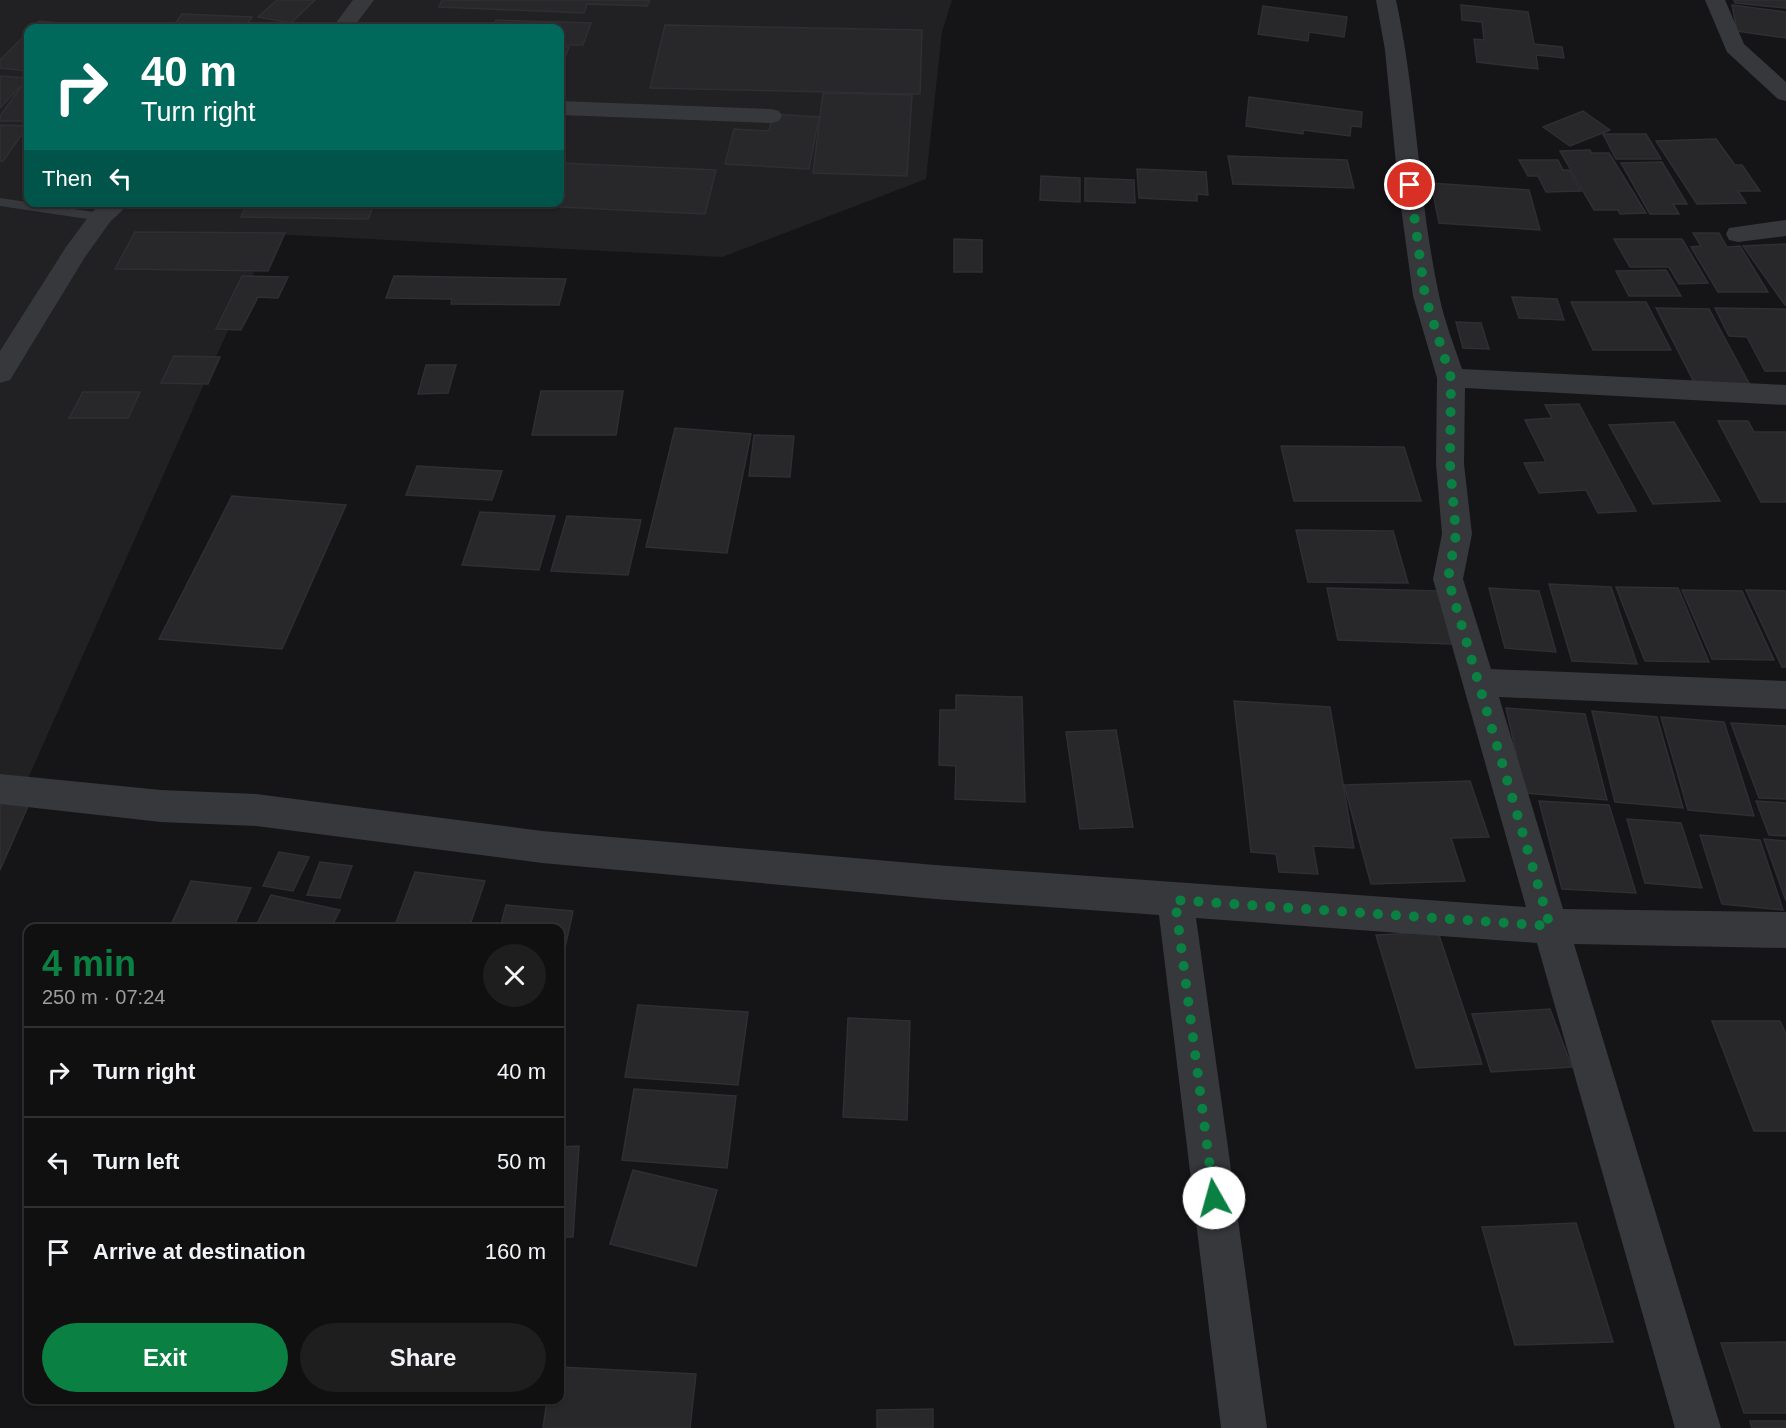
<!DOCTYPE html>
<html lang="en">
<head>
<meta charset="utf-8">
<style>
	body { margin:0; font-family:Helvetica,sans-serif; background:#1e1e1f; color:#f1f3f6; height:100vh; display:flex; flex-direction:column; font-size:22px; white-space:nowrap }
	* { box-sizing:border-box; margin:0 }
	p { font-size:20px; color:#9c9d9f }
	.icon { flex:none; width:33px; height:33px; fill:none; stroke:currentColor; stroke-width:2; stroke-linecap:round; stroke-linejoin:round }
	.map { position:relative; flex:1; overflow:hidden }
	.drawer { position:absolute; left:24px; top:924px; width:540px; height:480px; display:flex; flex-direction:column; background:#101011; border-radius:12px; box-shadow:0 2px 4px #0004,0 0 0 2px #303031 }
	.drawer>* { flex:none }
	.banner { position:absolute; left:24px; top:24px; width:540px; height:183px; border-radius:12px; box-shadow:0 2px 4px #0004,0 0 0 2px #303031; background:#00695c; color:#fff; overflow:hidden }
	.pin { position:absolute; display:grid; place-items:center; width:51px; height:51px; color:#fff; margin:-26px; border:3px solid #fff; border-radius:50%; box-shadow:0 2px 6px #0007 }
	.me { position:absolute; width:66px; margin:-33px; rotate:353deg; stroke-linejoin:round; filter:drop-shadow(0 0 4px #0008) }
	.turn { display:flex; align-items:center; gap:21px; height:126px; padding:0 18px; font-size:27px }
	.turn .icon { width:78px; height:78px; stroke-width:2.5 }
	.turn b { display:block; font-size:42px; line-height:51px }
	.then { display:flex; align-items:center; height:57px; padding:0 18px; background:#0003; gap:12px; font-size:22px }
	.round { display:grid; place-items:center; flex:none; width:63px; height:63px; border-radius:32px; background:#1e1e1f }
	.headline { display:flex; align-items:center; justify-content:space-between; height:102px; padding:0 18px }
	h1 { font-size:36px; font-weight:600; line-height:45px; color:#0b8043 }
	.button { display:flex; gap:12px; margin-top:auto; padding:12px 18px }
	.button a { flex:1; height:69px; border-radius:36px; background:#0b8043; color:#fff; font-size:24px; font-weight:600; line-height:69px; text-align:center }
	.button a+a { background:#1e1e1f; color:#f1f3f6 }
	ul { padding:0; list-style:none }
	li { display:flex; align-items:center; gap:18px; height:90px; padding:0 18px; border-top:2px solid #303031 }
	li div { flex:1 }
	li b { display:block; font-size:22px }
	li em { font-style:normal }
	.map>svg:first-child { display:block }
	.built { fill:#212124; fill-rule:evenodd }
	.building { fill:#28282b; stroke:#2f2f33; stroke-width:1.5 }
	.lines { fill:none; stroke-linecap:round; stroke-linejoin:round }
	.service { fill:#36383c; fill-rule:evenodd }
	.minor { fill:#36383c; fill-rule:evenodd }
	.tertiary { fill:#36383c; fill-rule:evenodd }
	.route { stroke:#0b8043; stroke-width:10; stroke-dasharray:0 18 }
</style>
</head>
<body>
<div class="map">
<svg width="1786" height="1428" viewBox="0 0 1786 1428">
	<rect width="100%" height="100%" fill="#151517"/>
	<!-- built -->
	<path class="built" d="M0,0H952L942,32L926,179L722,257L271,234L0,841ZM28,28H560V202H28Z"/>
	<!-- building -->
	<g class="building">
		<polygon points="277,0 315,0 291,23 258,17"/>
		<polygon points="442,0 650,0 647,6 587,4 584,13 439,7"/>
		<polygon points="1734,0 1786,0 1786,8 1735,3"/>
		<polygon points="1461,5 1528,12 1534,44 1562,47 1564,58 1536,55 1538,69 1477,62 1474,39 1484,40 1482,22 1462,20"/>
		<polygon points="1732,5 1786,12 1786,38 1737,31"/>
		<polygon points="1263,6 1347,17 1344,37 1309,32 1308,41 1258,34"/>
		<polygon points="182,14 252,17 245,28 172,28"/>
		<polygon points="496,20 591,23 583,45 560,45 560,28 492,28"/>
		<polygon points="39,21 105,27 32,28"/>
		<polygon points="665,25 922,30 920,94 650,88"/>
		<polygon points="28,32 28,71 0,68 0,60"/>
		<polygon points="560,47 569,47 560,73"/>
		<polygon points="0,76 28,78 0,108"/>
		<polygon points="21,87 28,87 28,121 0,121 0,116"/>
		<polygon points="823,93 912,95 907,176 813,173"/>
		<polygon points="1249,97 1362,112 1361,127 1351,126 1350,136 1303,130 1303,134 1246,126"/>
		<polygon points="1583,111 1610,130 1570,146 1543,127"/>
		<polygon points="773,114 819,117 809,169 725,164 734,129 769,131"/>
		<polygon points="0,125 28,126 3,161 0,161"/>
		<polygon points="1603,134 1646,134 1661,159 1616,159"/>
		<polygon points="1716,139 1735,165 1742,165 1760,191 1738,191 1746,203 1697,204 1656,141"/>
		<polygon points="1590,150 1591,153 1609,153 1646,213 1620,214 1618,210 1594,210 1560,151"/>
		<polygon points="1228,156 1347,160 1354,188 1233,184"/>
		<polygon points="1519,160 1558,160 1563,170 1569,170 1581,191 1546,192 1538,176 1528,176"/>
		<polygon points="1662,162 1687,204 1673,204 1679,214 1650,214 1621,163"/>
		<polygon points="560,163 716,170 705,214 499,204 560,202"/>
		<polygon points="1137,169 1206,172 1208,195 1197,194 1197,201 1139,198"/>
		<polygon points="1041,176 1080,178 1080,202 1040,200"/>
		<polygon points="1085,178 1134,180 1135,203 1085,201"/>
		<polygon points="1431,183 1529,190 1540,230 1439,223"/>
		<polygon points="248,202 375,202 368,219 241,217"/>
		<polygon points="135,232 285,233 268,271 115,269"/>
		<polygon points="1693,233 1719,233 1727,247 1740,246 1768,292 1718,292 1691,247 1701,246"/>
		<polygon points="954,239 982,240 982,272 954,272"/>
		<polygon points="1614,239 1682,239 1708,283 1679,284 1669,267 1630,267"/>
		<polygon points="1786,244 1786,305 1785,305 1743,246"/>
		<polygon points="1666,270 1681,296 1629,296 1616,271"/>
		<polygon points="242,276 288,277 278,298 258,297 241,330 216,329"/>
		<polygon points="394,276 566,279 559,305 451,304 452,299 386,298"/>
		<polygon points="1512,297 1557,299 1564,320 1519,318"/>
		<polygon points="1571,302 1646,302 1671,350 1593,350"/>
		<polygon points="1656,308 1709,309 1750,385 1695,384"/>
		<polygon points="1715,308 1786,309 1786,371 1765,371 1747,337 1729,336"/>
		<polygon points="1456,322 1481,323 1489,349 1463,348"/>
		<polygon points="174,356 220,357 208,384 161,383"/>
		<polygon points="426,365 456,365 448,393 418,394"/>
		<polygon points="541,391 623,391 616,435 532,435"/>
		<polygon points="83,392 140,392 128,418 69,418"/>
		<polygon points="1579,404 1636,511 1598,513 1586,490 1539,493 1524,463 1546,462 1525,420 1552,418 1545,405"/>
		<polygon points="1718,421 1748,421 1754,432 1786,432 1786,502 1761,502"/>
		<polygon points="1674,422 1720,501 1653,504 1609,425"/>
		<polygon points="675,428 751,434 727,553 646,547"/>
		<polygon points="754,435 794,436 790,477 749,476"/>
		<polygon points="1281,446 1404,447 1421,501 1294,501"/>
		<polygon points="417,466 502,471 492,500 406,495"/>
		<polygon points="232,496 346,505 282,649 159,639"/>
		<polygon points="480,512 555,516 539,570 462,565"/>
		<polygon points="567,516 641,520 628,575 551,571"/>
		<polygon points="1296,530 1393,531 1408,583 1308,582"/>
		<polygon points="1549,584 1611,587 1637,664 1572,661"/>
		<polygon points="1616,587 1678,588 1709,662 1645,661"/>
		<polygon points="1327,588 1438,591 1452,644 1338,640"/>
		<polygon points="1489,588 1539,591 1556,652 1505,648"/>
		<polygon points="1682,590 1742,591 1774,660 1712,659"/>
		<polygon points="1746,590 1786,591 1786,667 1782,667"/>
		<polygon points="956,695 1022,697 1025,802 955,799 956,766 939,765 940,710 956,710"/>
		<polygon points="1234,701 1330,707 1354,848 1313,846 1318,874 1279,872 1276,854 1251,852"/>
		<polygon points="1506,708 1585,714 1607,800 1525,793"/>
		<polygon points="1592,711 1657,717 1683,808 1615,802"/>
		<polygon points="1661,717 1724,722 1754,816 1688,810"/>
		<polygon points="1731,723 1786,726 1786,799 1759,798"/>
		<polygon points="1116,730 1133,827 1080,829 1066,732"/>
		<polygon points="1470,781 1489,837 1451,838 1465,881 1371,884 1344,785"/>
		<polygon points="1539,801 1609,805 1636,893 1562,889"/>
		<polygon points="1756,801 1786,803 1786,836 1769,835"/>
		<polygon points="0,803 29,804 0,870"/>
		<polygon points="1627,819 1681,823 1702,888 1645,883"/>
		<polygon points="1700,835 1760,840 1783,910 1722,904"/>
		<polygon points="1764,839 1786,841 1786,901"/>
		<polygon points="279,852 309,857 293,891 263,886"/>
		<polygon points="320,862 352,866 340,898 307,895"/>
		<polygon points="415,872 485,881 469,928 394,928"/>
		<polygon points="191,881 251,888 233,928 208,928 172,923"/>
		<polygon points="271,895 340,910 331,928 255,928"/>
		<polygon points="506,905 573,911 560,971 560,928 500,928"/>
		<polygon points="1438,932 1482,1064 1416,1068 1376,935"/>
		<polygon points="638,1005 748,1012 738,1085 625,1077"/>
		<polygon points="1550,1009 1572,1067 1491,1072 1472,1014"/>
		<polygon points="848,1018 910,1021 907,1120 843,1117"/>
		<polygon points="1712,1021 1780,1021 1786,1034 1786,1131 1754,1131"/>
		<polygon points="634,1089 736,1096 727,1168 622,1160"/>
		<polygon points="579,1146 573,1237 560,1237 560,1147"/>
		<polygon points="633,1170 717,1190 696,1266 610,1244"/>
		<polygon points="1576,1223 1613,1342 1515,1345 1482,1227"/>
		<polygon points="1786,1342 1786,1413 1744,1413 1721,1343"/>
		<polygon points="560,1367 696,1374 690,1428 543,1428 547,1400 560,1400"/>
		<polygon points="933,1409 933,1428 877,1428 877,1410"/>
		<polygon points="1750,1421 1786,1421 1786,1428 1752,1428"/>
	</g>
	<g class="lines">
		<!-- service -->
		<polygon class="service" points="0,198 101,213 108,217 101,221 0,206"/>
		<!-- minor -->
		<g class="minor">
			<path d="M1376,0H1396C1417,97 1418,197 1439,295C1444,320 1454,345 1462,369L1786,385V405L1465,388L1464,464L1472,534L1463,579L1491,669L1786,681V709L1499,697L1563,909L1786,912V948L1574,944L1721,1428H1675L1537,943L1196,918L1267,1428H1221L1159,915L935,899L542,863L256,826L161,822L0,804V774L161,790L256,794L542,831L935,865L1526,907L1433,579L1442,534L1436,464L1437,378L1413,296L1398,185L1385,50Z"/>
			<polygon points="1705,0 1725,0 1744,44 1786,82 1786,101 1778,99 1727,52"/>
			<polygon points="560,101 771,109 779,111 782,116 779,121 771,123 560,115"/>
			<polygon points="1786,220 1786,236 1738,242 1729,240 1726,234 1729,228"/>
		</g>
		<!-- tertiary -->
		<g class="tertiary">
			<polygon points="353,0 374,0 353,28 332,28"/>
			<polygon points="103,202 131,202 110,222 85,257 10,380 0,383 0,351 66,247 92,212"/>
		</g>
	</g>
	<g class="lines">
		<!-- route -->
		<polyline class="route" points="1214,1198 1175,900 1550,926 1448,579 1456,534 1450,464 1451,378 1425,296 1410,185"/>
	</g>
</svg>
<div class="pin" style="left:1410px;top:185px;background:#d93025"><svg class="icon" aria-label="arrive" viewBox="0 0 24 24"><path d="M6 21V4h12l-3 4 3 4H6"/></svg></div>
<svg class="me" style="left:1214px;top:1198px" viewBox="-20 -20 40 40"><circle r="19" fill="#fff"/><path d="M0-13L10 11 0 6-10 11z" fill="#0b8043"/></svg>
<div class="banner">
<div class="turn"><svg class="icon" aria-label="right" viewBox="0 0 24 24"><path d="M7 20v-9h11M14 6l5 5-5 5"/></svg><div><b>40 m</b>Turn right</div></div>
<div class="then">Then<svg class="icon" aria-label="left" viewBox="0 0 24 24"><path d="M17 20v-9H6M10 6l-5 5 5 5"/></svg></div>
</div>
<section class="drawer">
<div class="headline"><div><h1>4 min</h1><p>250 m · 07:24</p></div><a class="round"><svg class="icon" aria-label="close" viewBox="0 0 24 24"><path d="M6 6l12 12M18 6L6 18"/></svg></a></div>
<ul>
<li><svg class="icon" aria-label="right" viewBox="0 0 24 24"><path d="M7 20v-9h11M14 6l5 5-5 5"/></svg><div><b>Turn right</b></div><em>40 m</em></li>
<li><svg class="icon" aria-label="left" viewBox="0 0 24 24"><path d="M17 20v-9H6M10 6l-5 5 5 5"/></svg><div><b>Turn left</b></div><em>50 m</em></li>
<li><svg class="icon" aria-label="arrive" viewBox="0 0 24 24"><path d="M6 21V4h12l-3 4 3 4H6"/></svg><div><b>Arrive at destination</b></div><em>160 m</em></li>
</ul>
<div class="button"><a>Exit</a><a>Share</a></div>
</section>
</div>
</body>
</html>
